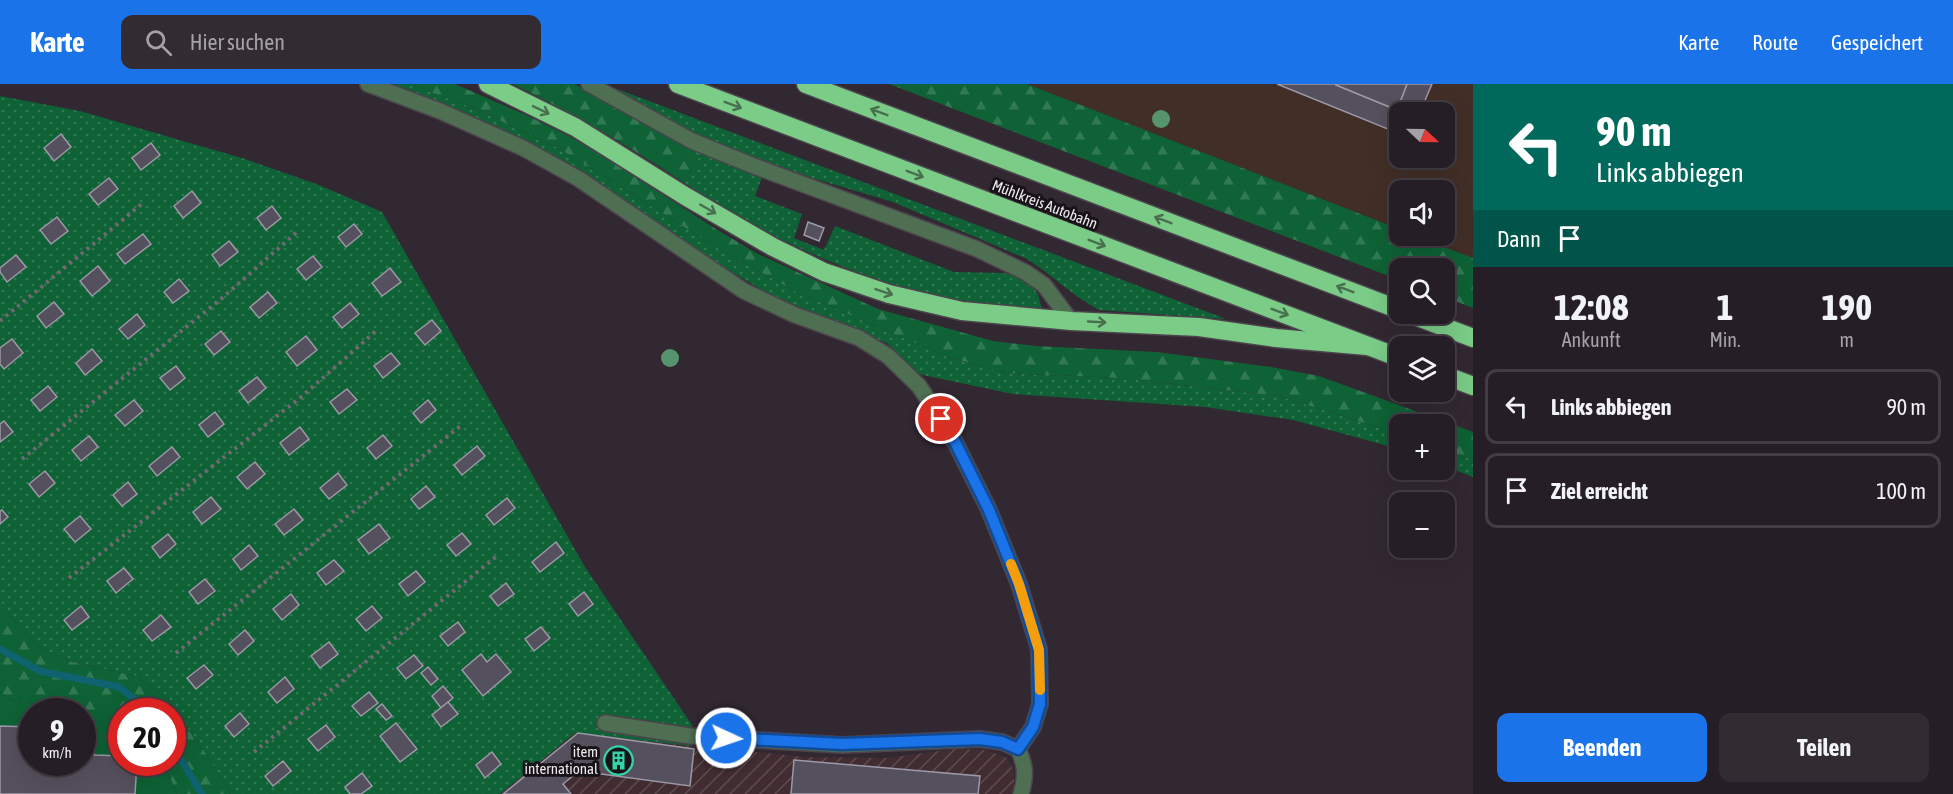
<!DOCTYPE html>
<html lang="de">
<head>
<meta charset="utf-8">
<style>
	body { margin:0; font-family:"Asap Condensed",sans-serif; background:#322b32; color:#f1f3f6; height:100vh; display:flex; flex-direction:column; font-size:22px; white-space:nowrap }
	* { box-sizing:border-box; margin:0 }
	p { font-size:20px; color:#a4a2a7 }
	.icon { flex:none; width:33px; height:33px; fill:none; stroke:currentColor; stroke-width:2; stroke-linecap:round; stroke-linejoin:round }
	.map { position:relative; flex:1; overflow:hidden }
	.panel { display:flex; flex-direction:column; background:#261e26; width:480px }
	.panel>* { flex:none }
	.hud { background:#00695c; color:#fff; overflow:hidden }
	.needle { width:39px; rotate:112deg }
	.fabs { position:absolute; left:1389px; top:18px; display:grid; gap:12px }
	.fabs a { display:grid; place-items:center; width:66px; height:66px; border-radius:12px; background:#261e26; box-shadow:0 6px 24px #0002,0 0 0 2px #423c43; font-size:30px }
	.speed { position:absolute; left:18px; top:614px; display:flex; gap:12px; font-size:30px; font-weight:700; text-align:center }
	.speed>* { display:grid; place-content:center; width:78px; height:78px; border-radius:50%; background:#261e26; box-shadow:0 6px 24px #0002,0 0 0 2px #423c43; line-height:1 }
	.speed small { font-size:15px; font-weight:400 }
	.speed .limit { border:9px solid #d22; background:#fff; color:#111 }
	.pin { position:absolute; display:grid; place-items:center; width:51px; height:51px; color:#fff; margin:-26px; border:3px solid #fff; border-radius:50%; box-shadow:0 2px 6px #0007 }
	.me { position:absolute; width:66px; margin:-33px; rotate:93deg; stroke-linejoin:round; filter:drop-shadow(0 0 4px #0008) }
	.turn { display:flex; align-items:center; gap:21px; height:126px; padding:0 24px; font-size:27px }
	.turn .icon { width:78px; height:78px; stroke-width:2.5 }
	.turn b { display:block; font-size:42px; line-height:51px }
	.then { display:flex; align-items:center; height:57px; padding:0 24px; background:#0003; gap:12px; font-size:22px }
	.eta { display:flex; justify-content:space-evenly; align-items:center; height:102px; text-align:center }
	.eta b { font-size:36px; font-weight:700; line-height:42px }
	.cta { display:flex; gap:12px; margin-top:auto; padding:12px 24px }
	.cta a { flex:1; height:69px; border-radius:12px; background:#1a73e8; color:#fff; font-size:24px; font-weight:700; line-height:69px; text-align:center }
	.cta a+a { background:#322b32; color:#f1f3f6 }
	ul { padding:0; list-style:none }
	li { display:flex; align-items:center; gap:18px; height:75px; margin:0 12px 9px; padding:0 12px; border:3px solid #423c43; border-radius:12px }
	li div { flex:1 }
	li b { display:block; font-size:22px }
	li em { font-style:normal }
	header { display:flex; align-items:center; gap:36px; box-sizing:border-box; height:84px; padding:0 30px; background:#1a73e8; color:#fff }
	header strong { font-size:28px }
	nav { display:flex; gap:33px; margin-inline-start:auto; font-size:21px }
	.search { width:420px; height:54px; background:#322b32; display:flex; align-items:center; gap:15px; box-sizing:border-box; padding:0 21px; border-radius:12px; color:#a4a2a7; font-size:22px }
	main { display:flex; flex:1; min-height:0 }
	.map>svg:first-child { display:block }
	.commercial { fill:#412e27; fill-rule:evenodd }
	.industrial { fill:url(#industrial-furrows) }
	.grass { fill:url(#grass-dots) }
	.forest { fill:url(#forest-firs) }
	.pitch { fill:#0e6235 }
	.lines { fill:none; stroke-linecap:round; stroke-linejoin:round }
	.stream { stroke:#0f6370; stroke-width:7 }
	.building { fill:#55505d; stroke:#9d98a7; stroke-width:1.5 }
	.minor-casing { stroke:#4d434d; stroke-width:18 }
	.highway-casing { stroke:#4d434d; stroke-width:21 }
	.path { stroke:#726972; stroke-width:4; stroke-dasharray:3 4.5; stroke-linecap:butt }
	.minor { stroke:#4f6f53; stroke-width:15 }
	.highway { stroke:#7acc87; stroke-width:18 }
	.tree { fill:#56946d }
	.oneway { stroke:#48704f }
	.route-casing { stroke:#114b97; stroke-width:15 }
	.route { stroke:#1a73e8; stroke-width:10 }
	.slow { stroke:#f59e0b; stroke-width:10 }
	.labels { text-anchor:middle; dominant-baseline:central; stroke-width:6; stroke-linejoin:round; paint-order:stroke }
	.street-label { font-size:15px; fill:#f0eaf0; stroke:#171317 }
	.poi-label { font-size:15px; fill:#f0eaf0; stroke:#171317; text-anchor:end }
</style>
</head>
<body>
<header>
<strong>Karte</strong>
<div class="search"><svg class="icon" aria-label="search" viewBox="0 0 24 24"><circle cx="10" cy="10" r="6"/><path d="M15 15l6 6"/></svg>Hier suchen</div>
<nav><a>Karte</a><a>Route</a><a>Gespeichert</a></nav>
</header>
<main>
<div class="map">
<svg width="1473" height="710" viewBox="0 0 1473 710">
	<defs>
		<pattern id="industrial-furrows" width="10" height="10" patternUnits="userSpaceOnUse" patternTransform="scale(1.5)"><rect width="10" height="10" fill="#412d31"/><path d="M-1 1l2-2M0 10L10 0M9 11l2-2" fill="none" stroke="#5d4c4f"/></pattern>
		<pattern id="grass-dots" width="8" height="8" patternUnits="userSpaceOnUse" patternTransform="scale(1.5)"><rect width="8" height="8" fill="#0e6235"/><path d="M2 2h.1M6 6h.1" fill="none" stroke="#317953" stroke-width="1.8" stroke-linecap="round"/></pattern>
		<pattern id="forest-firs" width="22" height="20" patternUnits="userSpaceOnUse" patternTransform="scale(1.5)"><rect width="22" height="20" fill="#0e6235"/><path d="M5 1l3.5 6h-7zM16 11l3.5 6h-7z" fill="#317953"/></pattern>
	</defs>
	<rect width="100%" height="100%" fill="#322832"/>
	<!-- commercial -->
	<path class="commercial" d="M1027,0H1473V174L1415,152H1444V106H1400L1399,145ZM1400,28H1444V74H1400Z"/>
	<!-- industrial -->
	<polygon class="industrial" points="575,649 805,673 886,674 954,665 986,666 1006,673 1014,686 1014,703 1012,710 500,710"/>
	<!-- grass -->
	<g class="grass">
		<polygon points="389,0 409,0 474,24 520,46 560,65 729,171 795,207 945,272 1006,289 1120,294 1279,312 1399,350 1399,365 1293,336 1205,323 1013,310 918,290 887,259 821,234 771,211 703,171 590,94 515,52"/>
		<path d="M604,0L1226,235L1099,226C1073,212 1052,191 1027,175L893,118L782,85L707,58Z"/>
		<polygon points="0,12 80,27 245,75 319,101 382,128 585,483 692,641 691,662 575,649 500,710 231,710 205,668 165,612 136,592 72,578 42,565 10,532 0,516"/>
		<path d="M702,69L762,93L755,112L802,130L794,154L824,166L835,142L954,188L1004,189L1017,192L1030,200L1038,210L1042,225C1025,224 1008,224 992,222C902,211 816,176 737,132C719,122 701,109 683,98Z"/>
		<polygon points="1444,366 1473,376 1473,393 1445,382"/>
	</g>
	<!-- forest -->
	<g class="forest">
		<polygon points="409,0 455,0 526,31 569,52 606,74 716,145 758,170 878,225 993,257 1036,262 1157,268 1271,283 1319,292 1473,348 1473,376 1445,366 1444,340 1400,340 1399,350 1279,312 1120,294 1006,289 945,272 795,207 729,171 560,65 474,24"/>
		<path d="M513,0H575L702,69L683,98C628,61 572,29 513,0Z"/>
		<polygon points="889,0 1027,0 1399,145 1400,152 1415,152 1473,174 1473,224 1445,213 1444,184 1400,184 1399,196"/>
		<polygon points="0,516 10,532 42,565 72,578 136,592 165,612 205,668 231,710 177,710 163,678 172,678 172,627 122,627 121,635 12,616 0,608"/>
	</g>
	<!-- pitch -->
	<polygon class="pitch" points="0,608 12,616 75,627 32,627 32,678 82,678 83,628 121,635 122,678 163,678 177,710 0,710"/>
	<g class="lines">
		<!-- stream -->
		<g class="stream">
			<polyline points="0,565 40,587 119,603 150,627"/>
			<polyline points="172,661 202,710"/>
		</g>
	</g>
	<!-- building -->
	<g class="building">
		<polygon points="1277,0 1336,0 1336,1 1397,26 1407,0 1432,0 1420,28 1400,28 1400,50"/>
		<polygon points="1336,0 1407,0 1397,26 1336,1"/>
		<polygon points="61,50 71,63 54,77 44,64"/>
		<polygon points="151,59 160,71 141,86 132,74"/>
		<polygon points="109,94 118,105 98,121 89,110"/>
		<polygon points="192,107 201,119 183,134 174,122"/>
		<polygon points="272,122 281,134 266,146 257,134"/>
		<polygon points="57,133 68,147 51,160 40,146"/>
		<polygon points="808,138 824,144 819,157 804,151"/>
		<polygon points="354,140 362,150 346,163 338,153"/>
		<polygon points="143,150 151,160 125,180 117,170"/>
		<polygon points="229,157 238,168 220,182 212,171"/>
		<polygon points="16,171 26,183 7,198 0,188 0,184"/>
		<polygon points="313,172 322,183 306,196 297,185"/>
		<polygon points="98,182 110,197 92,212 80,197"/>
		<polygon points="390,184 401,198 382,212 372,199"/>
		<polygon points="179,195 189,207 173,219 164,208"/>
		<polygon points="268,208 277,219 259,234 250,223"/>
		<polygon points="54,218 64,230 46,244 37,232"/>
		<polygon points="350,219 359,230 342,244 333,233"/>
		<polygon points="137,230 145,241 128,255 119,245"/>
		<polygon points="432,236 441,247 425,261 415,249"/>
		<polygon points="221,247 230,258 214,271 205,260"/>
		<polygon points="306,252 317,266 297,282 286,268"/>
		<polygon points="12,255 23,269 4,285 0,280 0,264"/>
		<polygon points="92,265 102,277 85,291 76,279"/>
		<polygon points="391,269 400,280 383,294 374,282"/>
		<polygon points="176,282 185,294 170,306 160,294"/>
		<polygon points="257,293 266,304 248,319 239,307"/>
		<polygon points="48,302 57,313 40,327 31,316"/>
		<polygon points="347,305 357,316 339,330 330,318"/>
		<polygon points="134,316 143,327 125,342 115,331"/>
		<polygon points="428,316 436,326 421,339 413,329"/>
		<polygon points="215,328 224,340 208,353 199,341"/>
		<polygon points="4,337 13,348 0,358 0,340"/>
		<polygon points="300,343 309,355 289,371 280,359"/>
		<polygon points="383,351 392,362 376,375 367,364"/>
		<polygon points="89,352 98,363 81,377 72,366"/>
		<polygon points="477,362 485,372 462,391 454,381"/>
		<polygon points="172,363 180,373 157,392 149,382"/>
		<polygon points="255,378 265,390 247,405 237,393"/>
		<polygon points="45,387 55,399 39,413 29,400"/>
		<polygon points="338,389 347,401 329,415 320,404"/>
		<polygon points="128,398 137,410 122,422 113,411"/>
		<polygon points="426,402 435,413 419,425 411,415"/>
		<polygon points="211,413 221,425 202,440 193,428"/>
		<polygon points="507,414 515,424 494,441 486,431"/>
		<polygon points="294,425 303,436 284,451 275,440"/>
		<polygon points="2,426 8,433 0,440 0,427"/>
		<polygon points="80,432 91,445 75,458 64,445"/>
		<polygon points="379,440 390,454 369,470 358,456"/>
		<polygon points="462,449 471,460 456,472 447,461"/>
		<polygon points="168,450 176,460 160,474 152,463"/>
		<polygon points="556,458 564,469 540,488 532,478"/>
		<polygon points="249,461 258,472 241,486 233,475"/>
		<polygon points="334,476 344,487 326,501 317,489"/>
		<polygon points="124,484 133,495 116,509 107,497"/>
		<polygon points="416,487 425,498 408,512 399,500"/>
		<polygon points="205,495 215,507 198,520 189,508"/>
		<polygon points="506,499 514,510 498,522 490,512"/>
		<polygon points="584,508 593,520 578,532 569,520"/>
		<polygon points="291,510 299,521 282,536 273,525"/>
		<polygon points="81,522 89,533 72,546 64,536"/>
		<polygon points="372,522 382,534 366,547 356,535"/>
		<polygon points="161,531 171,543 152,557 143,546"/>
		<polygon points="458,538 465,548 448,562 440,552"/>
		<polygon points="541,543 550,554 534,567 525,555"/>
		<polygon points="245,546 254,557 238,571 229,560"/>
		<polygon points="329,558 338,570 320,584 311,572"/>
		<polygon points="481,570 487,578 496,570 511,588 483,612 462,586"/>
		<polygon points="414,571 423,582 406,595 397,584"/>
		<polygon points="204,581 213,591 196,605 187,594"/>
		<polygon points="428,583 438,595 431,601 421,589"/>
		<polygon points="285,593 294,605 277,619 268,608"/>
		<polygon points="443,602 453,614 441,624 432,612"/>
		<polygon points="369,608 378,619 361,632 352,622"/>
		<polygon points="448,618 458,630 441,643 432,631"/>
		<polygon points="382,620 392,632 386,636 376,625"/>
		<polygon points="240,629 249,640 234,653 225,642"/>
		<polygon points="396,639 417,665 400,678 380,652"/>
		<polygon points="326,641 335,653 318,667 308,655"/>
		<polygon points="0,642 32,643 32,678 82,678 82,645 95,646 94,671 122,672 122,678 137,678 135,710 0,710"/>
		<polygon points="578,649 694,665 690,702 579,687 563,700 571,710 503,710"/>
		<polygon points="492,668 501,680 485,694 476,681"/>
		<polygon points="794,676 980,692 978,710 791,710"/>
		<polygon points="283,677 291,687 273,702 265,692"/>
		<polygon points="362,689 372,702 361,710 350,710 345,703"/>
	</g>
	<g class="lines">
		<defs>
			<g id="minor">
				<polyline points="368,0 440,27 523,64 579,95 744,207 795,231 859,254 888,272 919,302 952,352 989,426 1019,500 1039,565 1040,620 1033,643 1018,665"/>
				<polyline points="589,0 692,57 754,82 977,165 1025,188 1044,201 1071,237"/>
				<polyline points="605,639 690,652 842,661 980,655 1002,658 1018,665"/>
				<path d="M1018,665C1026,681 1026,693 1021,710"/>
			</g>
			<g id="highway">
				<polyline points="488,0 575,43 685,112 773,163 824,188 889,210 962,227 1071,237 1199,243 1276,254 1367,262"/>
				<polyline points="678,0 1400,274"/>
				<polyline points="806,0 1400,226"/>
				<polyline points="1410,230 1473,254"/>
				<polyline points="1444,291 1473,302"/>
			</g>
		</defs>
		<!-- minor casing -->
		<use href="#minor" class="minor-casing"/>
		<!-- highway casing -->
		<use href="#highway" class="highway-casing"/>
		<!-- path -->
		<g class="path">
			<polyline points="0,237 143,119"/>
			<polyline points="22,375 221,215 297,148"/>
			<polyline points="69,494 300,314 376,247"/>
			<polyline points="176,569 463,340"/>
			<polyline points="254,668 497,472"/>
		</g>
		<!-- minor -->
		<use href="#minor" class="minor"/>
		<!-- highway -->
		<use href="#highway" class="highway"/>
	</g>
	<!-- trees -->
	<g class="tree">
		<circle cx="1161" cy="35" r="9"/>
		<circle cx="670" cy="274" r="9"/>
	</g>
	<!-- one-way arrows -->
	<defs><path id="oneway-shaft" d="M-6 0H5M1.5-3L5.5 0L1.5 3" fill="none" stroke-width="1.6" stroke-linecap="round" stroke-linejoin="round" transform="scale(1.5)"/></defs>
	<g class="oneway">
		<use href="#oneway-shaft" transform="translate(733 21) rotate(21)"/>
		<use href="#oneway-shaft" transform="translate(541 26) rotate(26)"/>
		<use href="#oneway-shaft" transform="translate(879 28) rotate(-159)"/>
		<use href="#oneway-shaft" transform="translate(915 90) rotate(21)"/>
		<use href="#oneway-shaft" transform="translate(708 125) rotate(30)"/>
		<use href="#oneway-shaft" transform="translate(1163 136) rotate(-159)"/>
		<use href="#oneway-shaft" transform="translate(1097 159) rotate(21)"/>
		<use href="#oneway-shaft" transform="translate(1345 205) rotate(-159)"/>
		<use href="#oneway-shaft" transform="translate(884 208) rotate(18)"/>
		<use href="#oneway-shaft" transform="translate(1280 228) rotate(21)"/>
		<use href="#oneway-shaft" transform="translate(1097 238) rotate(3)"/>
	</g>
	<g class="lines">
		<defs>
			<polyline id="route" points="726,654 842,660 980,655 1002,658 1018,665 1033,643 1040,620 1039,566 1019,500 989,426 952,352 941,335"/>
		</defs>
		<!-- route casing -->
		<use href="#route" class="route-casing"/>
		<!-- route -->
		<use href="#route" class="route"/>
		<!-- slow -->
		<polyline class="slow" points="1011,480 1019,500 1039,566 1040,606"/>
	</g>
	<!-- icons -->
	<defs>
		<symbol id="building-ring" viewBox="-11 -11 22 22"><circle r="9.5" fill="#171317" stroke="#33d4a8" stroke-width="1.5"/><path d="M-4-6H4V6H1V3H-1V6H-4ZM-2.5-4.3h1.7v1.8h-1.7ZM.8-4.3h1.7v1.8H.8ZM-2.5-1h1.7V.8h-1.7ZM.8-1h1.7V.8H.8Z" fill="#33d4a8"/></symbol>
	</defs>
	<g fill-rule="evenodd">
		<use href="#building-ring" x="602" y="660" width="33" height="33"/>
	</g>
	<g class="labels">
		<!-- street labels -->
		<g class="street-label">
			<text transform="translate(1045 120) rotate(21)">Mühlkreis Autobahn</text>
		</g>
		<!-- poi labels -->
		<g class="poi-label">
			<text x="598" y="667">item<tspan x="598" dy="17">international</tspan></text>
		</g>
	</g>
</svg>
<div class="fabs">
<a><svg class="needle" viewBox="-14 -14 28 28"><path d="M0-13l5 13h-10z" fill="#e53935"/><path d="M0 13l5-13h-10z" fill="#a4a2a7"/></svg></a>
<a><svg class="icon" aria-label="sound" viewBox="0 0 24 24"><path d="M4 9h4l5-4v14l-5-4H4zM17 9q2 3 0 6"/></svg></a>
<a><svg class="icon" aria-label="search" viewBox="0 0 24 24"><circle cx="10" cy="10" r="6"/><path d="M15 15l6 6"/></svg></a>
<a><svg class="icon" aria-label="layers" viewBox="0 0 24 24"><path d="M12 4l9 5-9 5-9-5zM3 14l9 5 9-5"/></svg></a>
<a>+</a>
<a>−</a>
</div>
<div class="speed"><div>9<small>km/h</small></div><div class="limit">20</div></div>
<div class="pin" style="left:941px;top:335px;background:#d93025"><svg class="icon" aria-label="arrive" viewBox="0 0 24 24"><path d="M6 21V4h12l-3 4 3 4H6"/></svg></div>
<svg class="me" style="left:726px;top:654px" viewBox="-20 -20 40 40"><circle r="17" fill="#1a73e8" stroke="#fff" stroke-width="3"/><path d="M0-11L8 9 0 5-8 9z" fill="#fff"/></svg>
</div>
<section class="panel">
<div class="hud">
<div class="turn"><svg class="icon" aria-label="left" viewBox="0 0 24 24"><path d="M17 20v-9H6M10 6l-5 5 5 5"/></svg><div><b>90 m</b>Links abbiegen</div></div>
<div class="then">Dann<svg class="icon" aria-label="arrive" viewBox="0 0 24 24"><path d="M6 21V4h12l-3 4 3 4H6"/></svg></div>
</div>
<div class="eta">
<div><b>12:08</b><p>Ankunft</p></div>
<div><b>1</b><p>Min.</p></div>
<div><b>190</b><p>m</p></div>
</div>
<ul>
<li><svg class="icon" aria-label="left" viewBox="0 0 24 24"><path d="M17 20v-9H6M10 6l-5 5 5 5"/></svg><div><b>Links abbiegen</b></div><em>90 m</em></li>
<li><svg class="icon" aria-label="arrive" viewBox="0 0 24 24"><path d="M6 21V4h12l-3 4 3 4H6"/></svg><div><b>Ziel erreicht</b></div><em>100 m</em></li>
</ul>
<div class="cta"><a>Beenden</a><a>Teilen</a></div>
</section>
</main>
</body>
</html>
